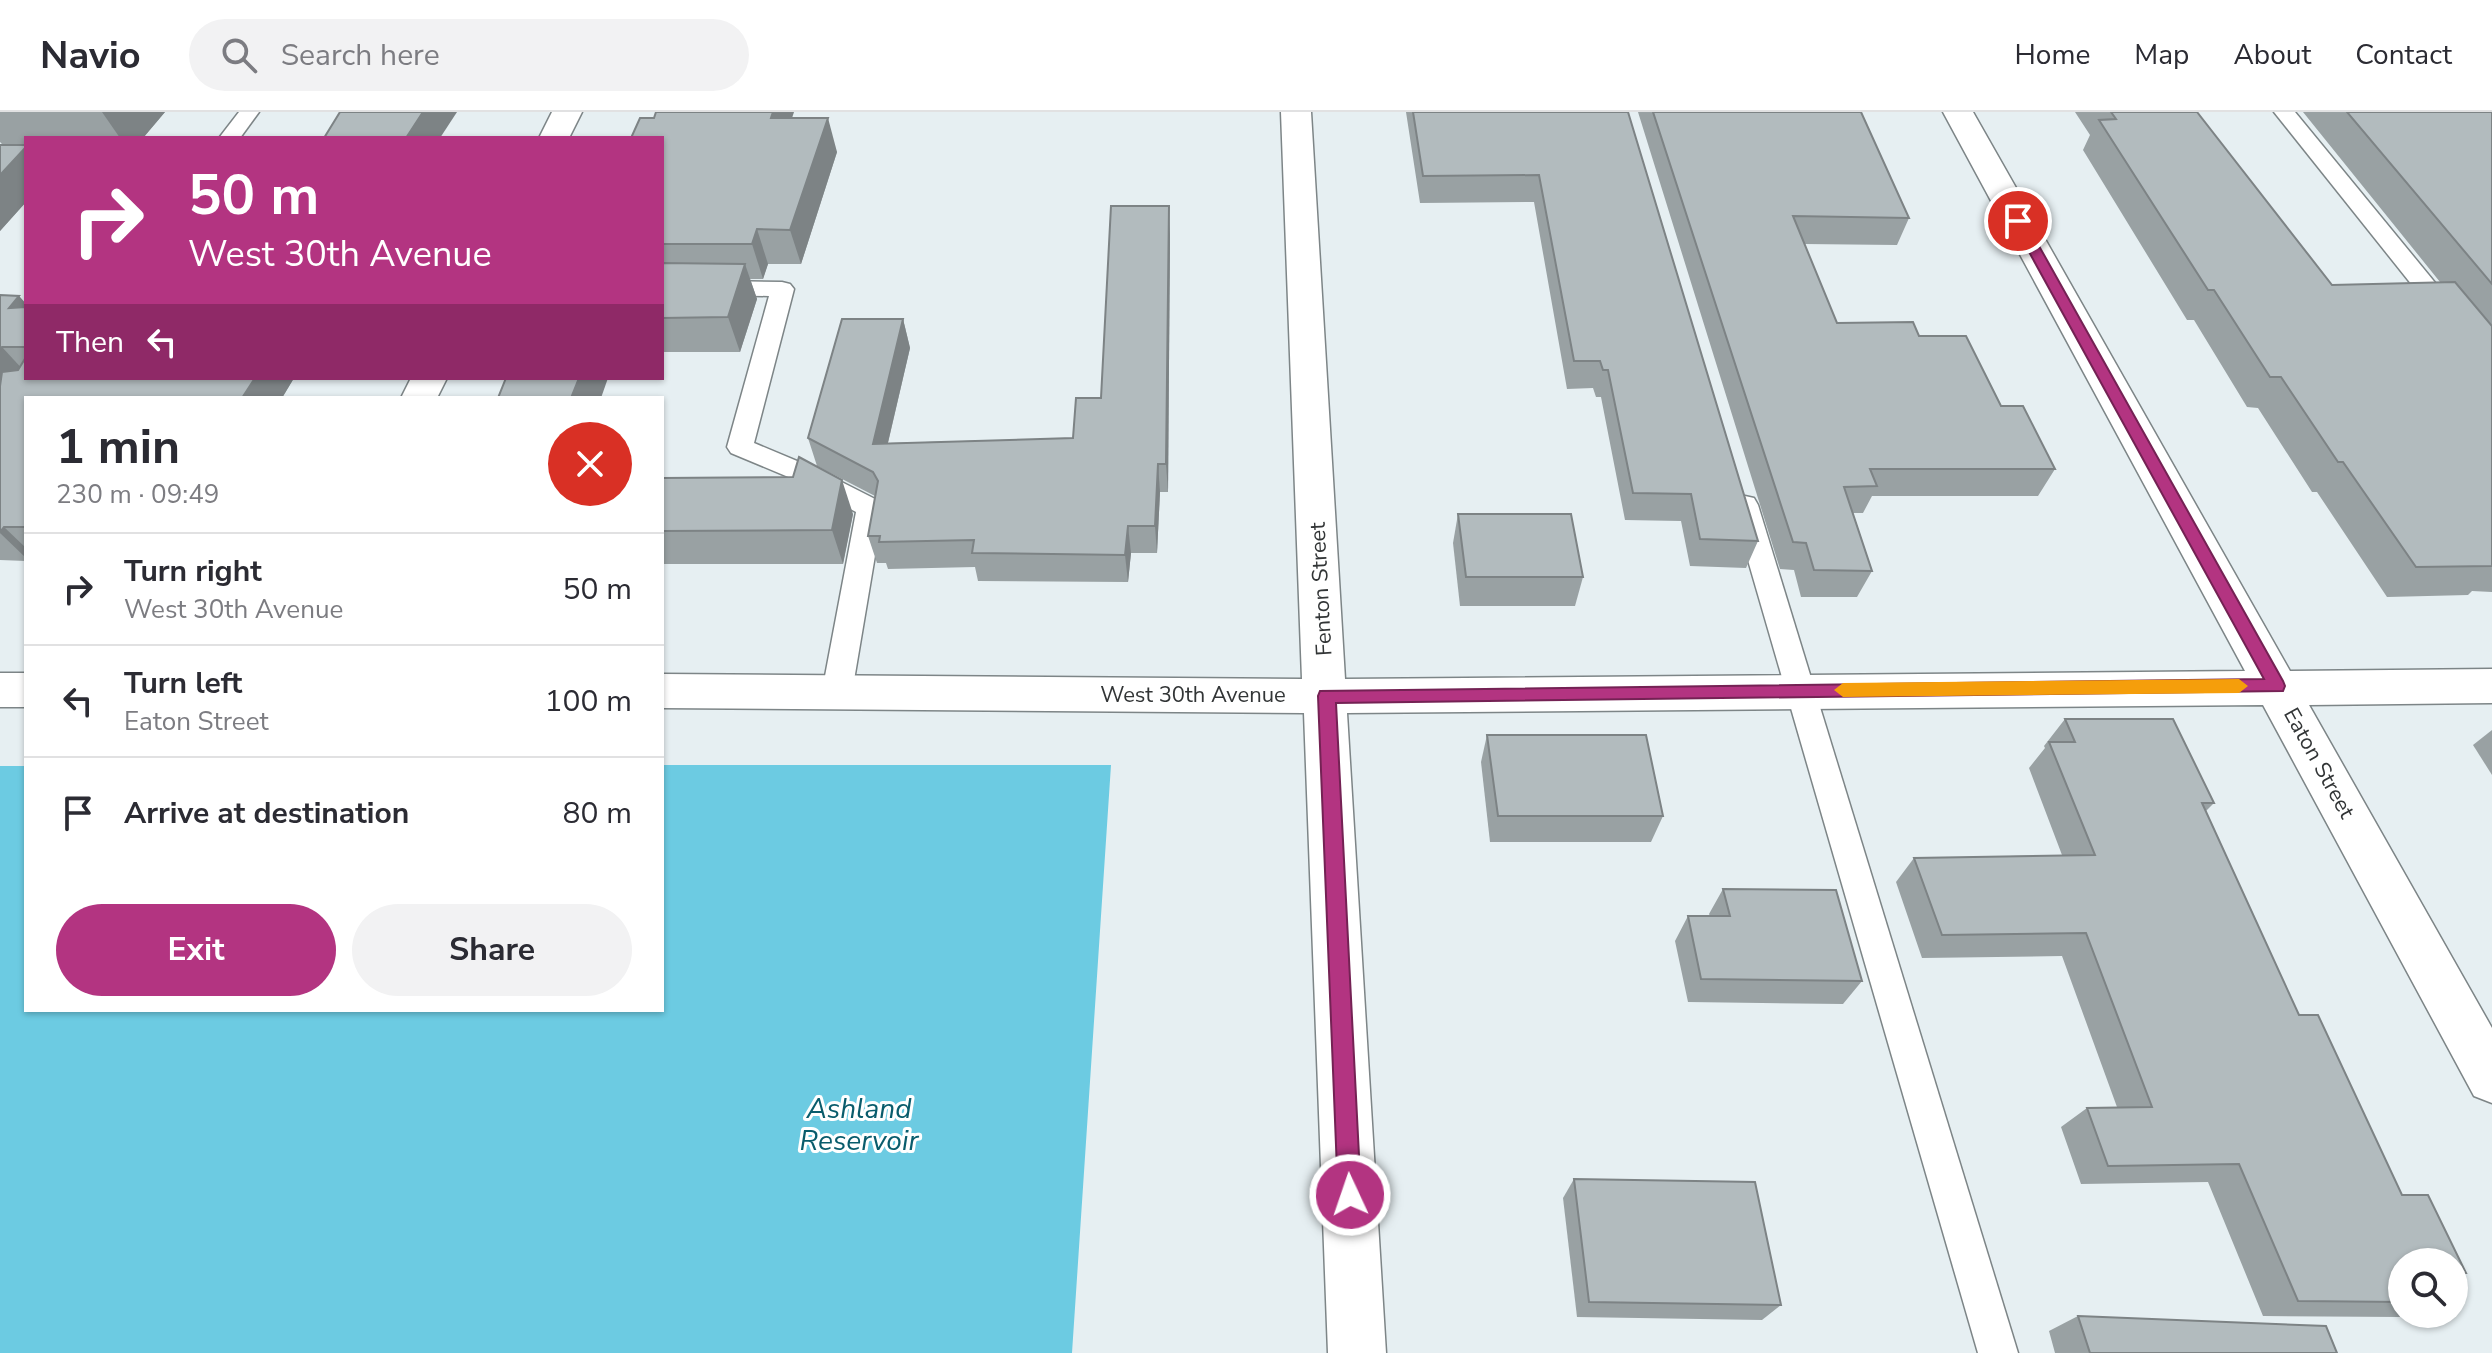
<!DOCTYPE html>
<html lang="en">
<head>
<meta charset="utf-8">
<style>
	body { margin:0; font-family:"Nunito Sans",sans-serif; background:#f2f2f3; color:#2b2b33; height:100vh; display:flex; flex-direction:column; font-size:30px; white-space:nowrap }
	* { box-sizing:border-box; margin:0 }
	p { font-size:26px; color:#7c7c81 }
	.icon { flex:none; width:44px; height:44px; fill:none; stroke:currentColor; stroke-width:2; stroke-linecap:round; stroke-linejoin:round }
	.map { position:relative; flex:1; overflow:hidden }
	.side { position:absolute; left:24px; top:284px; width:640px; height:616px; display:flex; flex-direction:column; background:#fff; border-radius:0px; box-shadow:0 2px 6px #0004 }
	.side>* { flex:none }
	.hud { position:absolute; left:24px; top:24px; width:640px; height:244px; border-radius:0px; box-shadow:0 2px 6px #0004; background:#b33481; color:#fff; overflow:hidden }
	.buttons { position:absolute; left:2388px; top:1136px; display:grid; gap:16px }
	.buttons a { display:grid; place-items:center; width:80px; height:80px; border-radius:50%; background:#fff; box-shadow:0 2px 6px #0004; font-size:40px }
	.pin { position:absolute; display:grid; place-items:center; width:68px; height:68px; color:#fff; margin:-34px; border:4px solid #fff; border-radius:50%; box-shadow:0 2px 8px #0007 }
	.me { position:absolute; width:88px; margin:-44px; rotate:357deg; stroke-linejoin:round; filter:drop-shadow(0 0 6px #0008) }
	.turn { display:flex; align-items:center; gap:28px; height:168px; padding:0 32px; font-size:36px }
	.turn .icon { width:104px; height:104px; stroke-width:2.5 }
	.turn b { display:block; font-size:56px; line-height:68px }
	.then { display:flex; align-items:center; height:76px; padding:0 32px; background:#0003; gap:16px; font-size:30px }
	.round { display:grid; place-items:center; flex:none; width:84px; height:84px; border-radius:42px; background:#f2f2f3 }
	.overview { display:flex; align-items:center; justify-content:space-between; height:136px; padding:0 32px }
	h1 { font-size:48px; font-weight:700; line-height:60px }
	.primary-button { display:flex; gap:16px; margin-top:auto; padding:16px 32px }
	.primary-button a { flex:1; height:92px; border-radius:48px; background:#b33481; color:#fff; font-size:32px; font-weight:700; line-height:92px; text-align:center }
	.primary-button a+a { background:#f2f2f3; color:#2b2b33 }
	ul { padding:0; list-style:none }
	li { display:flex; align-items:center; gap:24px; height:112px; padding:0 32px; border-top:2px solid #e1e1e2 }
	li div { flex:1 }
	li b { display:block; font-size:30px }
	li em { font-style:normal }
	header { display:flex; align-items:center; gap:48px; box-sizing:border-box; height:112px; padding:0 40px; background:#fff; border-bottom:2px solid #e1e1e2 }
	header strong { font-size:38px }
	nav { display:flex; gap:44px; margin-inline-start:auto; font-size:28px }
	.search { width:560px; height:72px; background:#f2f2f3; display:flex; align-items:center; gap:20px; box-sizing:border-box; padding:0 28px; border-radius:44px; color:#7c7c81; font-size:30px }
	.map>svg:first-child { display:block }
	.water { fill:#6ccbe2 }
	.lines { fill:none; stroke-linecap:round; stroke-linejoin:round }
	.lane-casing { stroke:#7d8587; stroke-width:3 }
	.street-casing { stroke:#7d8587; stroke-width:3 }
	.lane { fill:#fff; fill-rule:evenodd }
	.street { fill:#fff; fill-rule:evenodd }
	.wall { fill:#99a1a3 }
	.shaded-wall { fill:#7d8385 }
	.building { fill:#b2bbbe; stroke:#7d8385; stroke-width:2 }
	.route { fill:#b33481; stroke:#742254; stroke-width:2 }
	.slow { fill:#f59e0b }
	.labels { text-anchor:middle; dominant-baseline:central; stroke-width:6; stroke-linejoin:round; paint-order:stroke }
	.street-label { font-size:22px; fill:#323536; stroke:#fff }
	.near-water-label { font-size:28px; font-style:italic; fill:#095c6c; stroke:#fff }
</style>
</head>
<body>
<header>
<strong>Navio</strong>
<div class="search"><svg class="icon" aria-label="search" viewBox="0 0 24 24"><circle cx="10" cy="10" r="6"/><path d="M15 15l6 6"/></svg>Search here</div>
<nav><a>Home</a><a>Map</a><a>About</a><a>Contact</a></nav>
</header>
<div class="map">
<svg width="2492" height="1241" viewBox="0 0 2492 1241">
	<rect width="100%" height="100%" fill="#e6eff2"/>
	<!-- water -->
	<polygon class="water" points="662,653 1111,653 1072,1241 0,1241 0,654 26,654 26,898 662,898"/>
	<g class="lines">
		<defs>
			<g id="lane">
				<polygon points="239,0 259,0 240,26 219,26"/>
				<polygon points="2274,0 2295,0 2492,240 2492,264 2483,262"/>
				<polygon points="662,168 782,170 790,172 794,177 754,331 816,357 879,389 883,396 852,580 847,588 837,592 827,588 822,580 856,400 798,369 731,341 727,335 769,184 662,182"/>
				<polygon points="1745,384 1754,386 1758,393 2018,1241 1978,1241 1732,393 1736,386"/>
			</g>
			<g id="street">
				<polygon points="552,0 582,0 569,26 539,26"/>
				<polygon points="1281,0 1311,0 1345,567 2245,559 1943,0 1973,0 2290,559 2492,557 2492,591 2309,593 2492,916 2492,991 2474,984 2263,593 1347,601 1386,1241 1328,1241 1304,601 662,596 662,562 1302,567"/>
				<polygon points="411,266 447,266 437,286 401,286"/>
				<rect x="0" y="561" width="26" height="34"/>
			</g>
		</defs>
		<!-- lane casing -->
		<use href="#lane" class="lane-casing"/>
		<!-- street casing -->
		<use href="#street" class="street-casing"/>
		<!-- lane -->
		<use href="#lane" class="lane"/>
		<!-- street -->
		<use href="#street" class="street"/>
	</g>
	<!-- wall -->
	<g class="wall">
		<polygon points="0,0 165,0 143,26 26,26 26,90 0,119 0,33 3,33 0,30"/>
		<polygon points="1406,0 1628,0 1758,429 1746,456 1690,454 1681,409 1625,408 1601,285 1596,285 1593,276 1567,277 1534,90 1420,91"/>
		<polygon points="1638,0 1861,0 1909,106 1897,133 1804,132 1837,211 1919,224 2001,294 2055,357 2038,384 1872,384 1863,401 1853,401 1872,459 1857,485 1801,485 1794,458 1780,457"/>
		<polygon points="2075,0 2197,0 2332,173 2440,170 2303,0 2492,0 2492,480 2472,479 2468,483 2387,485 2317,380 2312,380 2258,296 2247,295 2194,208 2187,208 2083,38 2090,23"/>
		<polygon points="792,6 837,40 801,152 768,152 763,167 750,167 757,187 740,240 662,240 662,26"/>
		<polygon points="1170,122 1168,380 1160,380 1157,441 1131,441 1128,470 978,469 975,455 888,457 886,451 877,451 868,424 875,384 817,354 808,326 903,207 910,236 888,331 1073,326 1101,286"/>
		<polygon points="0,183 19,184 26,192 26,266 294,266 282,286 26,286 26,449 0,448"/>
		<polygon points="662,366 853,402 843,452 662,452"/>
		<polygon points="1458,402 1583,465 1575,494 1460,494 1453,431"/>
		<polygon points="2065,607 2214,691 2206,699 2299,903 2402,1083 2466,1161 2454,1166 2454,1150 2402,1150 2402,1202 2409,1202 2400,1205 2263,1204 2208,1070 2081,1072 2061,1015 2087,996 2117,995 2062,844 1922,846 1896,770 1914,746 2062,743 2029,656 2045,636 2044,634"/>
		<polygon points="2492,618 2492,663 2473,633"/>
		<polygon points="1487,623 1663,704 1651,730 1490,730 1481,650"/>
		<polygon points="1723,777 1862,869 1843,892 1688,890 1675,829 1688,804 1710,804 1709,802"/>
		<polygon points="1574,1067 1781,1193 1762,1208 1577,1205 1563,1086"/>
		<polygon points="2078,1204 2337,1241 2055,1241 2049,1219"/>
	</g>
	<!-- shaded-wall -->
	<g class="shaded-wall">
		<polygon points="102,0 165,0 143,26 120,26"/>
		<polygon points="423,0 457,0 440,26 406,26"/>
		<polygon points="773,0 794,0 781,40 771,6"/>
		<polygon points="828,6 837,40 801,152 790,118"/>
		<polygon points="26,35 26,90 0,119 0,63"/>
		<polygon points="1169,94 1170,122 1168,380 1166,352"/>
		<polygon points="757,117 768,152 763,167 752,132"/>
		<polygon points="745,152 757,187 740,240 728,205"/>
		<polygon points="19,184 26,192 26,216 9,196"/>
		<polygon points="903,207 910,236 881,360 873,332"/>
		<polygon points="2,235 26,261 0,301 0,238"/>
		<polygon points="255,266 294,266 282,286 242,286"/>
		<polygon points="579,266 608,266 601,286 571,286"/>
		<polygon points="1158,352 1160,380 1157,441 1155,414"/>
		<polygon points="842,368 853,402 843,452 832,418"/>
		<polygon points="1128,414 1131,441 1128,470 1125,443"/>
		<polygon points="4,415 26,436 26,446 0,421"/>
	</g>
	<!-- building -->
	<g class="building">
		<polygon points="340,0 423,0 406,26 324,26"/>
		<polygon points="656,0 773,0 771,6 828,6 790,118 757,117 752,132 662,132 662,26 631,26 640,6 654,6"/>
		<polygon points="1413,0 1628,0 1758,429 1700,427 1691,382 1633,381 1608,258 1603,258 1600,249 1574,249 1539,63 1423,64"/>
		<polygon points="1653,0 1861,0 1909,106 1793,104 1837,211 1913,210 1919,224 1966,224 2001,294 2023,294 2055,357 1870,357 1877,374 1844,375 1872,459 1814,458 1806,431 1793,430"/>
		<polygon points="2111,0 2197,0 2332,173 2455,170 2492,214 2492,454 2416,455 2343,350 2338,350 2281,265 2270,265 2214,178 2208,178 2099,8 2116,7"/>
		<polygon points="2347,0 2492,0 2492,172"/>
		<polygon points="0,33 26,33 26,35 0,63"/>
		<polygon points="1111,94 1169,94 1166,352 1158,352 1155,414 1128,414 1125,443 972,441 974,428 879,430 880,424 868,424 878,369 873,360 808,326 842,207 903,207 873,332 1073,326 1076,286 1101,286"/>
		<polygon points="662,151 745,152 728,205 662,206"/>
		<polygon points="0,183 19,184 9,196 26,195 26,235 2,235 0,238"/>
		<polygon points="26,245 26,266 255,266 242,286 26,286 26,415 4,415 0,420 0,274 2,260 18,258"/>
		<polygon points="506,266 579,266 571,286 498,286"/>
		<polygon points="799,345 842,368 832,418 662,419 662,366 793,365"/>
		<polygon points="1458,402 1571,402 1583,465 1466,465"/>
		<polygon points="2065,607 2173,607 2214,691 2202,691 2299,903 2318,903 2402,1083 2428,1083 2466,1161 2454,1161 2454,1150 2402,1150 2402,1190 2298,1189 2239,1052 2108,1054 2087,996 2152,995 2086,821 1942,823 1914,746 2095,743 2049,630 2075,630"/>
		<polygon points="1487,623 1646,623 1663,704 1498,704"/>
		<polygon points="1723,777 1836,778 1862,869 1701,867 1688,804 1730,804"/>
		<polygon points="1574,1067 1755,1070 1781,1193 1589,1190"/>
		<polygon points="2078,1204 2326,1214 2337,1241 2090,1241"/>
	</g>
	<!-- route -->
	<polygon class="route" points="2014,106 2025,109 2283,569 2285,574 2283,579 1336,591 1361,1083 1358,1091 1350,1094 1342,1091 1338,1083 1318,584 1320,579 2264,567 2012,109"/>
	<!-- slow -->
	<polygon class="slow" points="2239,567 2248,574 2239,581 1843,585 1834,578 1843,571"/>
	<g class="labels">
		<!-- street labels -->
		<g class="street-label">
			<text transform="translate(1321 477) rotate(-93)">Fenton Street</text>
			<text x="1193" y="583">West 30th Avenue</text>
			<text transform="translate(2319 651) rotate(61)">Eaton Street</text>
		</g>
		<!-- near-water labels -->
		<g class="near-water-label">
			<text x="859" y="997">Ashland<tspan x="859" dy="32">Reservoir</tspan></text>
		</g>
	</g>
</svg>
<div class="buttons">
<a><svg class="icon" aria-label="search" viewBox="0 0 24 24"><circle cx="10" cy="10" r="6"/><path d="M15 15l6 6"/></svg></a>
</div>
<div class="pin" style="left:2018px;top:109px;background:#d93025"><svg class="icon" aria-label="arrive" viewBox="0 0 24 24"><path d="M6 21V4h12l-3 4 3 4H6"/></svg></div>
<svg class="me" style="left:1350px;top:1083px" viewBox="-20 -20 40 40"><circle r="17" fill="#b33481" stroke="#fff" stroke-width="3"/><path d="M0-11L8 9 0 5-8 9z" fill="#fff"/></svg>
<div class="hud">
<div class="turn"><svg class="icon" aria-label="right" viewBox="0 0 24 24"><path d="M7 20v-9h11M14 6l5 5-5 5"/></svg><div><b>50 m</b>West 30th Avenue</div></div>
<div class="then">Then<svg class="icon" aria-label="left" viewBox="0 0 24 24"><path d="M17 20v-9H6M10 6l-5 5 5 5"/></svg></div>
</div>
<section class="side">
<div class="overview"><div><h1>1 min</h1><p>230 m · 09:49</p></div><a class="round" style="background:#d93025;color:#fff"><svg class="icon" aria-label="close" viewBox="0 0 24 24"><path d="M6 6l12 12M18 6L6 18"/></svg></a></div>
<ul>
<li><svg class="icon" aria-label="right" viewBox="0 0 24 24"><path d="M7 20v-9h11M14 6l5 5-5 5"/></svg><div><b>Turn right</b><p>West 30th Avenue</p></div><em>50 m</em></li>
<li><svg class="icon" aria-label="left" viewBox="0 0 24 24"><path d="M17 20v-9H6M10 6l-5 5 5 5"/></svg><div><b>Turn left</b><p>Eaton Street</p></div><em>100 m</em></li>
<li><svg class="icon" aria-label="arrive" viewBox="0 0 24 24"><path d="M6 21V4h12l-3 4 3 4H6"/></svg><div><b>Arrive at destination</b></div><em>80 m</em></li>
</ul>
<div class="primary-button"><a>Exit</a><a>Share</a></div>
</section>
</div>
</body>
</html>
